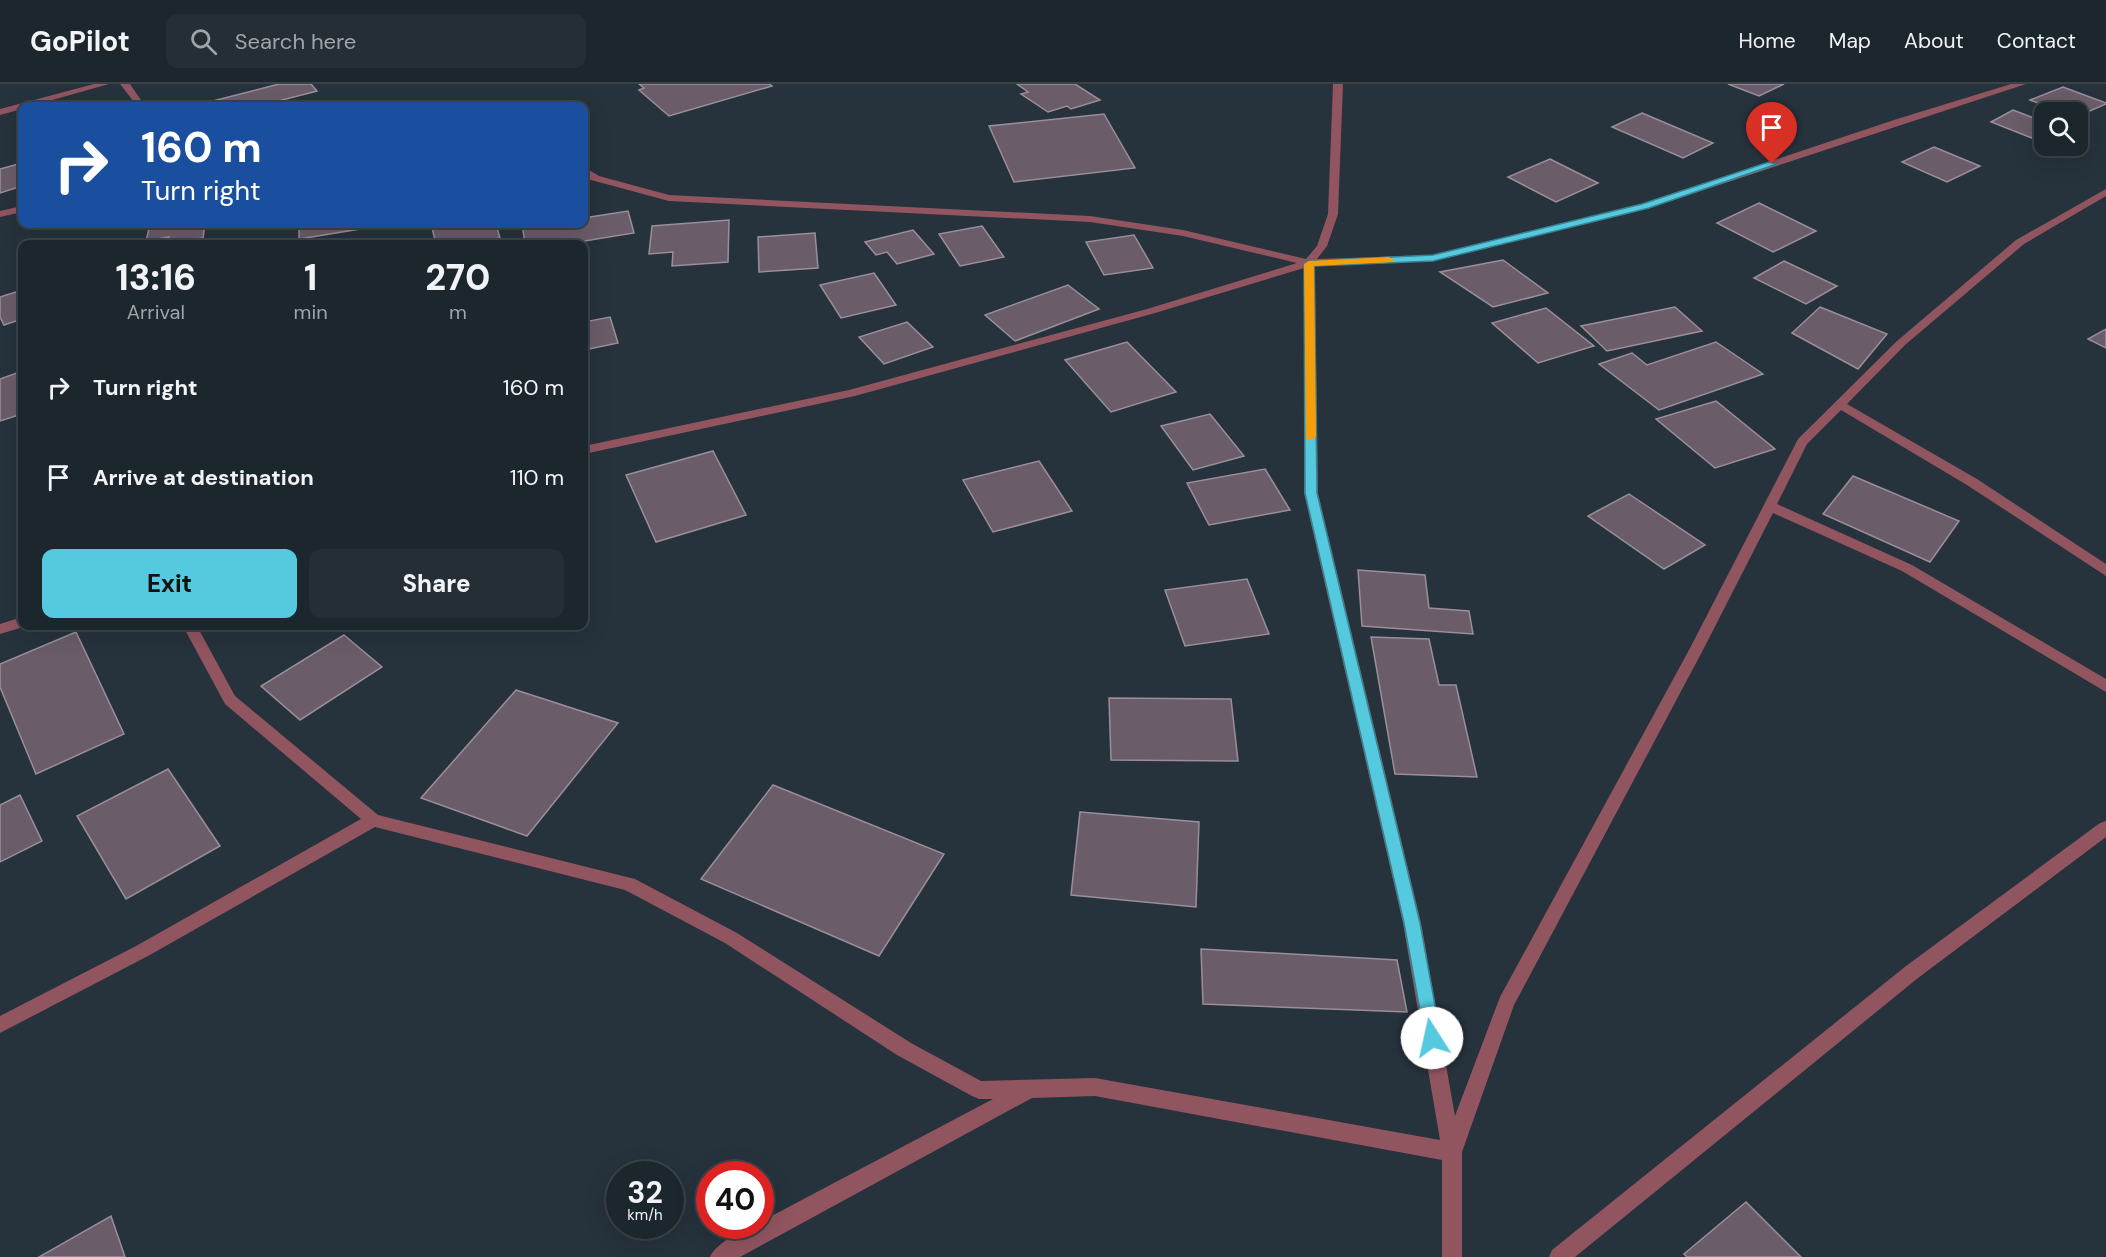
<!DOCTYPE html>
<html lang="en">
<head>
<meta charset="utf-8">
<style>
	body { margin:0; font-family:"DM Sans",sans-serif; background:#252e35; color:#f1f3f6; height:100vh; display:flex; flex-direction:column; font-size:22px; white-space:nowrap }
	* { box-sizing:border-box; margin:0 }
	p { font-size:20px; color:#a0a5aa }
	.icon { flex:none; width:33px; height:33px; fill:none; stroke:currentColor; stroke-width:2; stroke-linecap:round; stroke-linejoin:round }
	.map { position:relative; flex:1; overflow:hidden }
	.sheet { position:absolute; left:18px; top:156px; width:570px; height:390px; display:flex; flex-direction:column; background:#1c262d; border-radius:12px; box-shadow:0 6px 24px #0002,0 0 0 2px #3a4349 }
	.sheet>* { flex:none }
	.guide { position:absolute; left:18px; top:18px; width:570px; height:126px; border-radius:12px; box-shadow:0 6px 24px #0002,0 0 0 2px #3a4349; background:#1a4fa0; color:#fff; overflow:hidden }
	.tools { position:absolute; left:2034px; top:18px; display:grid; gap:12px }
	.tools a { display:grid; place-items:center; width:54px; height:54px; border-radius:12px; background:#1c262d; box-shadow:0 6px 24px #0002,0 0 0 2px #3a4349; font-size:30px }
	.speed { position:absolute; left:606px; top:1077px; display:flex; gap:12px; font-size:30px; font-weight:700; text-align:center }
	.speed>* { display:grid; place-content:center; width:78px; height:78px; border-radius:50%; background:#1c262d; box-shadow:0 6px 24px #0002,0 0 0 2px #3a4349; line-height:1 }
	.speed small { font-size:15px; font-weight:400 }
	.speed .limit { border:9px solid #d22; background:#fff; color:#111 }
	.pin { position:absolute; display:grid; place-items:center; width:51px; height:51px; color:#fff; margin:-62px -26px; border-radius:50% 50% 50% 0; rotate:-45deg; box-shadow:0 0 6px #0007 }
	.pin .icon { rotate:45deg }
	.me { position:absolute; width:66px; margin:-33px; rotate:350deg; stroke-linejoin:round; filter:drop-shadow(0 0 4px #0008) }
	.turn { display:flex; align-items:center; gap:21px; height:126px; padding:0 24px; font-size:27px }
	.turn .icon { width:78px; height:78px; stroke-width:2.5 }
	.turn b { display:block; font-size:42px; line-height:51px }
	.eta { display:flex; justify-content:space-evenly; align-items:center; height:102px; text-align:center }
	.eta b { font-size:36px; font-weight:800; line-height:42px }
	.cta { display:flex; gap:12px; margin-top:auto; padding:12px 24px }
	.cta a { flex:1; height:69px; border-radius:12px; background:#55cadf; color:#111; font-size:24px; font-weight:800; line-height:69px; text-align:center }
	.cta a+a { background:#252e35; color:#f1f3f6 }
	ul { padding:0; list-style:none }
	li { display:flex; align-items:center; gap:18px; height:90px; padding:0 24px }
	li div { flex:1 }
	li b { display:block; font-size:22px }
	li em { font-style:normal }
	header { display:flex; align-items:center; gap:36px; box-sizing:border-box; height:84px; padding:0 30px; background:#1c262d; border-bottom:2px solid #3a4349 }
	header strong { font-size:28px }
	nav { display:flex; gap:33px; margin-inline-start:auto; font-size:21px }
	.search { width:420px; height:54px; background:#252e35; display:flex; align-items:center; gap:15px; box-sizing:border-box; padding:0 21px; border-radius:12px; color:#a0a5aa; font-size:22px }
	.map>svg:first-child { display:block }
	.building { fill:#6a5d69; stroke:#9b8e9b; stroke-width:1.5 }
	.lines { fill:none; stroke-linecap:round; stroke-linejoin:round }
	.minor { fill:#915560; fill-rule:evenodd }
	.route { fill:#55cadf; stroke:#378391; stroke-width:1.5 }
	.slow { fill:#f59e0b }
</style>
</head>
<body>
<header>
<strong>GoPilot</strong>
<div class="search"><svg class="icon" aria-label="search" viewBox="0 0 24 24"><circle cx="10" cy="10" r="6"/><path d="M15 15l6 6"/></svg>Search here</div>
<nav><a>Home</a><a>Map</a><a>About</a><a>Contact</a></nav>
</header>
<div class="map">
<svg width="2106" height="1173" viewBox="0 0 2106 1173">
	<rect width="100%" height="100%" fill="#26323c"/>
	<!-- building -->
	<g class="building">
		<polygon points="279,0 311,0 317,7 259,22 212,22 209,18"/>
		<polygon points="639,0 769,0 772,2 669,32 639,6 644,4"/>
		<polygon points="1017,0 1075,0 1100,16 1071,25 1067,22 1048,28 1021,10 1028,8"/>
		<polygon points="1728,0 1784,0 1759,12"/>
		<polygon points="2063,3 2106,19 2106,20 2078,32 2078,28 2060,28 2030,16"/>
		<polygon points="2013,26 2044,38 2044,56 2042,58 1991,38"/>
		<polygon points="1642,29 1713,59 1683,74 1612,43"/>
		<polygon points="1104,30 1135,84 1014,98 989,42"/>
		<polygon points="1934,63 1980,82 1947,98 1902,78"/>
		<polygon points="1550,75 1598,99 1556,118 1508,93"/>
		<polygon points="22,79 22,102 0,109 0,85"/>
		<polygon points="1759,119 1816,147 1773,168 1717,139"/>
		<polygon points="628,127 634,149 566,160 525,160 522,140 584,140 584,134"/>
		<polygon points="729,136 728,178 672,182 673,168 649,170 652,142"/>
		<polygon points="150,140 205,140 203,154 168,159 169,153 146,157"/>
		<polygon points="299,140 384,140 384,141 299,155"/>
		<polygon points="431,140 496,140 500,154 468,160 436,160"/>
		<polygon points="982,142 1004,173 960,182 939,150"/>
		<polygon points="913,146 934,170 897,180 887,168 876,171 865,158"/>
		<polygon points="815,149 818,184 759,188 758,153"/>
		<polygon points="1134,151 1153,184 1104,191 1086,158"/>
		<polygon points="1503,176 1548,209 1493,223 1440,188"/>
		<polygon points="1784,177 1837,202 1806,220 1754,194"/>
		<polygon points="874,189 896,221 841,234 820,201"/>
		<polygon points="1068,201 1099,225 1015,257 985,231"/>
		<polygon points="22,206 22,235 4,241 0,233 0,213"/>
		<polygon points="1675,223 1702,247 1607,267 1581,242"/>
		<polygon points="1820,223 1887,250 1858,285 1792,249"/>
		<polygon points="1546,224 1594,262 1538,279 1492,239"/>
		<polygon points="610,233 618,259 584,266 584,238"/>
		<polygon points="907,238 933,263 884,280 859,253"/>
		<polygon points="2106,245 2106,264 2088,255"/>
		<polygon points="1127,258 1176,308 1111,328 1065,276"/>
		<polygon points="1716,258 1763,290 1659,326 1599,280 1632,269 1647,281"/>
		<polygon points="22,287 22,330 0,337 0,295"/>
		<polygon points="1716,317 1775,365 1715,384 1656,335"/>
		<polygon points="1210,330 1244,372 1193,386 1161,342"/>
		<polygon points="713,367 746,431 656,458 626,391"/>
		<polygon points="1039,377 1072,427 993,448 963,396"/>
		<polygon points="1265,385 1290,426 1209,441 1187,399"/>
		<polygon points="1853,392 1959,437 1930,478 1823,430"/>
		<polygon points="1629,410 1705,461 1664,485 1588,432"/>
		<polygon points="1358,486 1425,491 1429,524 1469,527 1473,550 1362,542"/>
		<polygon points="1247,495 1269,550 1185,562 1165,506"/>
		<polygon points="76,548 124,650 36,690 0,603 0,580"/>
		<polygon points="344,551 382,583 300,636 261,602"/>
		<polygon points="1371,553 1429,555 1439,601 1456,601 1477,693 1395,690"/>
		<polygon points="516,606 618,639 527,752 421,714"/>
		<polygon points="1109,614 1231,615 1238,677 1111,676"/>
		<polygon points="168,685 220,762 126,815 77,732"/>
		<polygon points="773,701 944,770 879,872 701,795"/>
		<polygon points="20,711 42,757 0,778 0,721"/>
		<polygon points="1080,728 1199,738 1196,823 1071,811"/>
		<polygon points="1201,865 1397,876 1407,928 1203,920"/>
		<polygon points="1746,1118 1801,1173 1687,1173 1684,1170"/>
		<polygon points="111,1132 125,1173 39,1173"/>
	</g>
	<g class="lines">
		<!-- minor -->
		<g class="minor">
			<polygon points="94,0 109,0 31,22 22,22 22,25 0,31 0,25"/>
			<polygon points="120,0 130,0 145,22 137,22"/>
			<path d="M1333,0H1343L1338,130L1327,162L1317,175L1433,171L1642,120L1897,35L2011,0H2026L1649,124L1433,177L1315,182L1318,409L1421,839L1455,1032L1500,913L1689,566L1798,355L1897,257L2016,156L2106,105V112L2024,160L1905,261L1847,320L1977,395L2106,480V492L1967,401L1841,326L1807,360L1777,420L1912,481L2106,595V608L1902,487L1773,429L1703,566L1514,921L1462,1068V1173H1442V1076L1095,1012L1032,1014L740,1173H710C715,1160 746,1142 760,1142V1138L993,1015H979L972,1012L897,971L725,859L625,806L375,743L148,872L0,949V932L136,862L361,735L225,620L183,542H197L235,612L378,731L635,795L737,849L911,959L981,997L1095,994L1440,1056L1403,839L1304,409V184L1155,229L855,312L584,370V362L849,306L1147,225L1297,179L1183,152L1090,138L669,117L591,96L584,90V83L599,92L669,111L1090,132L1183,146L1306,175L1317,162L1328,130Z"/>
			<polygon points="22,122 22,128 0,133 0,127"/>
			<polygon points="22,533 22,542 27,542 0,550 0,540"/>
			<polygon points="2106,737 2106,753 1918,894 1575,1173 1549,1173 1552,1166 1906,882 2100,739"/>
		</g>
	</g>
	<!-- route -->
	<polygon class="route" points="1769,78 1777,80 1649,124 1433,177 1314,182 1317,409 1420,839 1441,954 1438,959 1432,961 1426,959 1404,839 1305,409 1304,180 1309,177 1433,171 1642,120"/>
	<!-- slow -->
	<polygon class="slow" points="1389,173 1394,176 1393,178 1314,182 1316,352 1314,355 1306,355 1304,180 1309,177"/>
</svg>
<div class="tools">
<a><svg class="icon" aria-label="search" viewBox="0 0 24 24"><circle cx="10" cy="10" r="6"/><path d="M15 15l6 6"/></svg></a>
</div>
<div class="speed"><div>32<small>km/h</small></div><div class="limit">40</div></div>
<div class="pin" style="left:1772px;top:80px;background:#d93025"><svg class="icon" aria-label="arrive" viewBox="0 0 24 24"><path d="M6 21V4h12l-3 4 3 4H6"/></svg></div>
<svg class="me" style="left:1432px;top:954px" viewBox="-20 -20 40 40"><circle r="19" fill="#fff"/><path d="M0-13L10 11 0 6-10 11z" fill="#55cadf"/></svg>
<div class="guide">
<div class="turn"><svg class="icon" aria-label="right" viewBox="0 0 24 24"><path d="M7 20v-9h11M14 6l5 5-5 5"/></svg><div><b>160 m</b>Turn right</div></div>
</div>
<section class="sheet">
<div class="eta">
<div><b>13:16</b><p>Arrival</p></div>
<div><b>1</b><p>min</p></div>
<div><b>270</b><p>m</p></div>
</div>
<ul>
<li><svg class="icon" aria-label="right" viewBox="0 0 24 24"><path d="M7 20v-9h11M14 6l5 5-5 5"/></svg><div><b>Turn right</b></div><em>160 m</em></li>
<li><svg class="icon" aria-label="arrive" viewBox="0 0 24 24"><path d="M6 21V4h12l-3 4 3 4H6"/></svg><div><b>Arrive at destination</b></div><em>110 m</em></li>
</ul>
<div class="cta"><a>Exit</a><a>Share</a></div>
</section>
</div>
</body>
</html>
